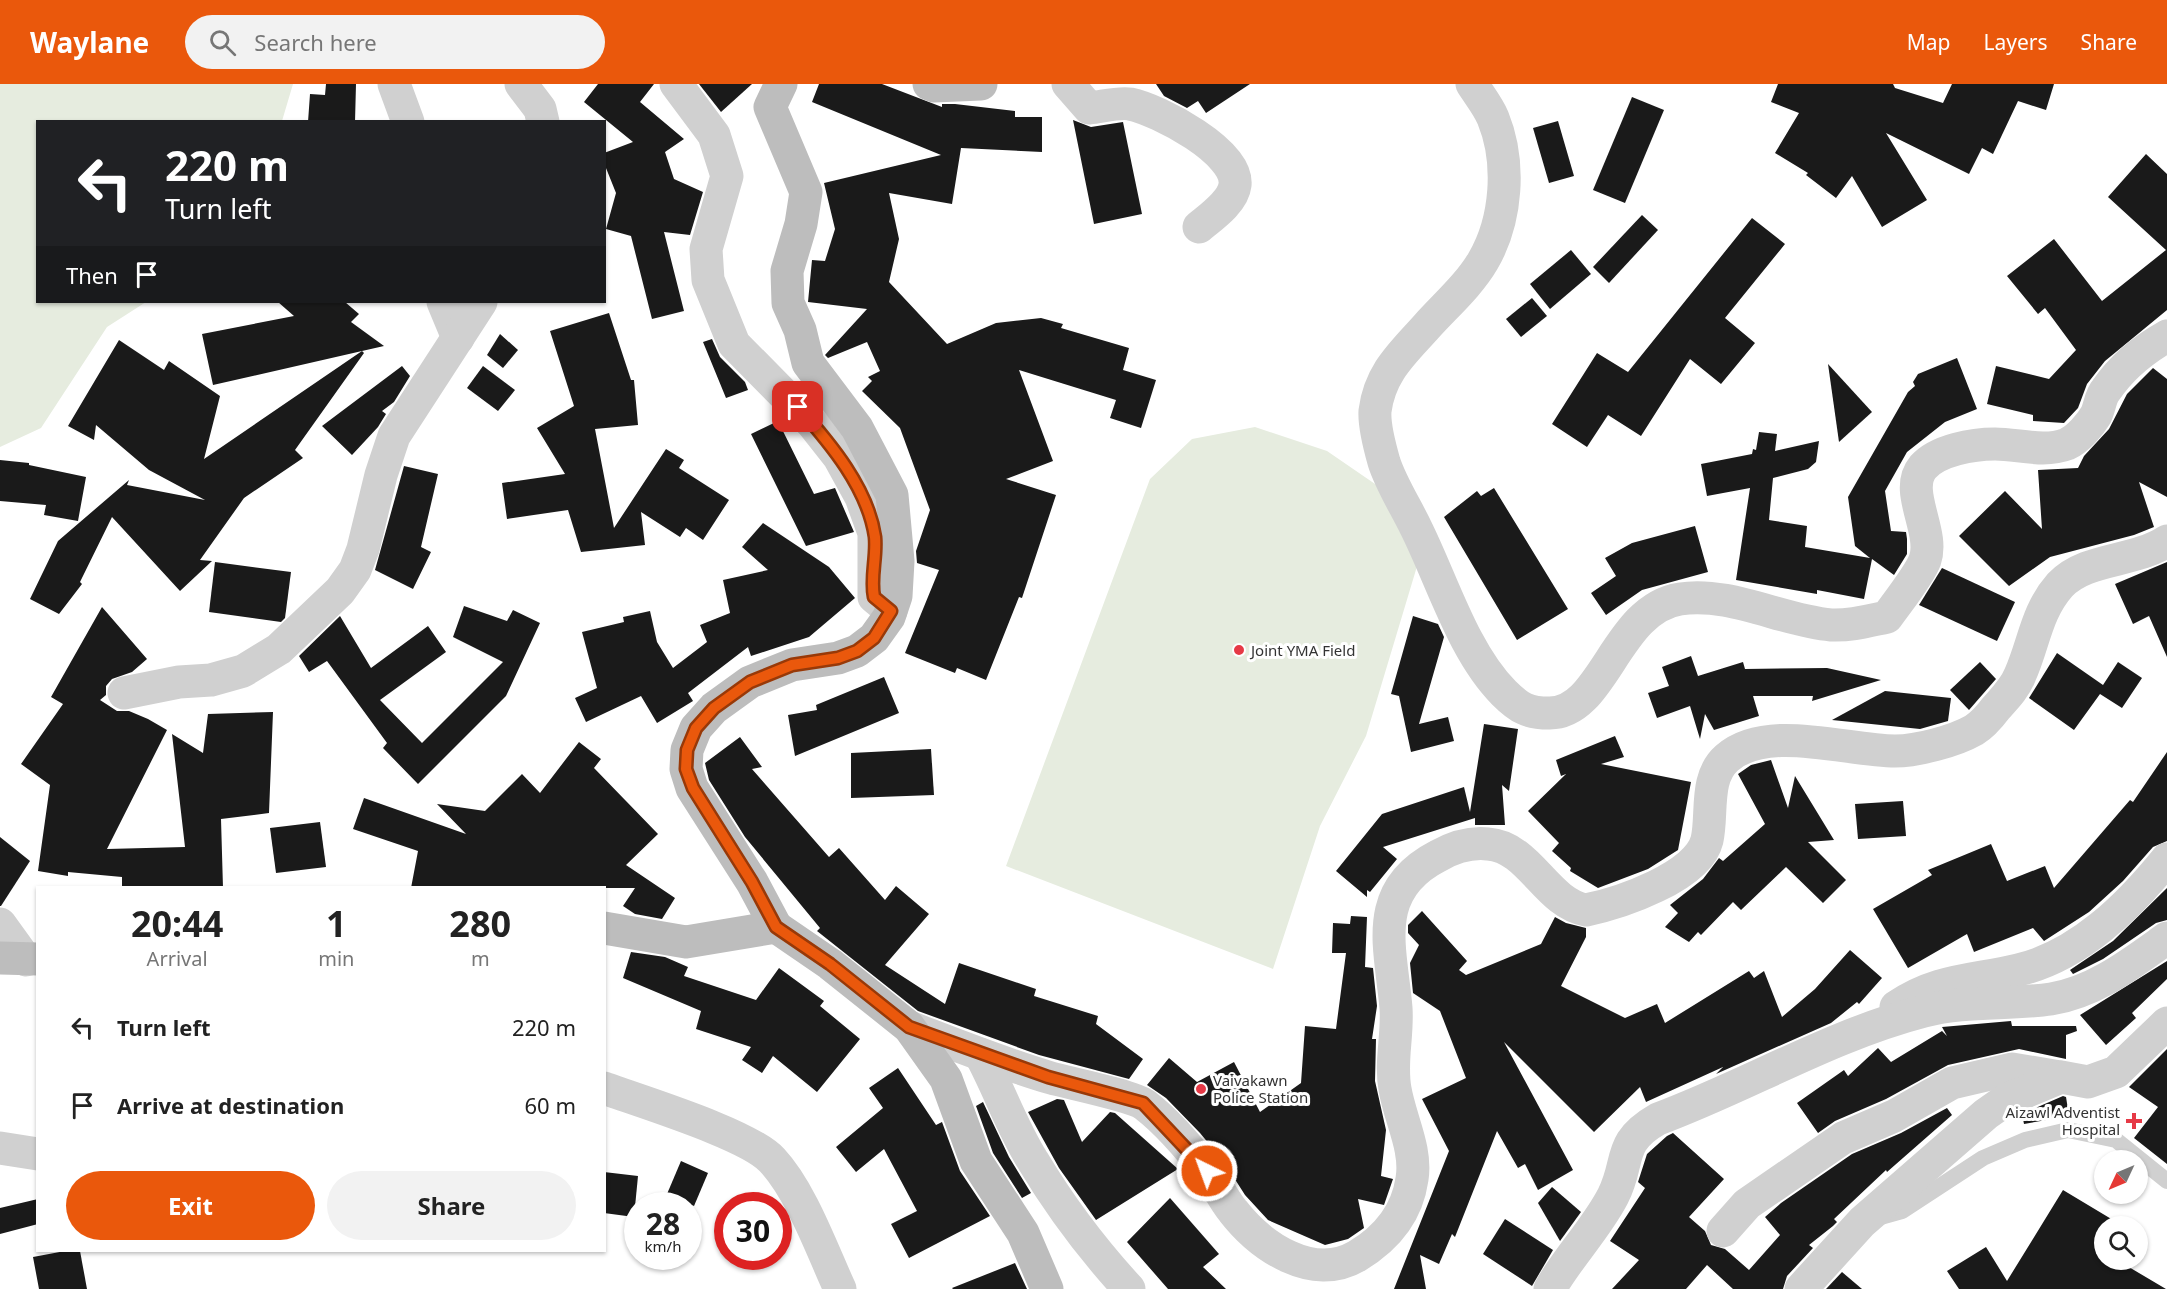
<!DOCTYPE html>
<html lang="en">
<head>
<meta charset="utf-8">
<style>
	body { margin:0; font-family:"Noto Sans",sans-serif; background:#f2f2f2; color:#222; height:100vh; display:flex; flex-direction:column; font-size:22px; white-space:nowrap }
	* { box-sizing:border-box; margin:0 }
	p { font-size:20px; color:#767676 }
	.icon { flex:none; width:33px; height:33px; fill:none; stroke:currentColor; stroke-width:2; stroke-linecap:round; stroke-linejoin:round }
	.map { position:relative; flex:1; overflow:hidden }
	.details { position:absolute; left:36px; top:802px; width:570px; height:366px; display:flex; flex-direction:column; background:#fff; border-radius:0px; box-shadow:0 2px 4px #0004 }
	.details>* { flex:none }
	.banner { position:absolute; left:36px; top:36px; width:570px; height:183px; border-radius:0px; box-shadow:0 2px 4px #0004; background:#202124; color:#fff; overflow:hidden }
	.needle { width:39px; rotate:226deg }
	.controls { position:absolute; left:2094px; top:1066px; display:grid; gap:12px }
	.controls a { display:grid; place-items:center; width:54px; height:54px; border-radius:50%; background:#fff; box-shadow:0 2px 4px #0004; font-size:30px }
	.speed { position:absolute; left:624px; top:1108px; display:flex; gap:12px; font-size:30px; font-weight:700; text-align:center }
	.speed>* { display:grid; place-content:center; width:78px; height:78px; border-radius:50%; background:#fff; box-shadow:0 2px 4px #0004; line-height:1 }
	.speed small { font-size:15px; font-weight:400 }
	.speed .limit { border:9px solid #d22; background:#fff; color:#111 }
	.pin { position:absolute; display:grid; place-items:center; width:51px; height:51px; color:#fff; margin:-26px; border-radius:12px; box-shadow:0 3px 9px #0006 }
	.me { position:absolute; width:66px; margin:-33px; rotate:318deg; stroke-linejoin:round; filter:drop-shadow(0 0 4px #0008) }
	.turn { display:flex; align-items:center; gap:21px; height:126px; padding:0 30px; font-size:27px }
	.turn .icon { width:78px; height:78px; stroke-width:2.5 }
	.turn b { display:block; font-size:42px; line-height:51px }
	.then { display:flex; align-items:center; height:57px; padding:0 30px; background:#0003; gap:12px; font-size:22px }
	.eta { display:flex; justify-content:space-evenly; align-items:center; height:102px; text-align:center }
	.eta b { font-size:36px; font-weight:700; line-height:42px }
	.button { display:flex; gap:12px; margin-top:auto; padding:12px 30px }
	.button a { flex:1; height:69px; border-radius:36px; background:#ea580c; color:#fff; font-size:24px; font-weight:700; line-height:69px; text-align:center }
	.button a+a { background:#f2f2f2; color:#222 }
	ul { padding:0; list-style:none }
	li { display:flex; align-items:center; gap:18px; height:78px; padding:0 30px }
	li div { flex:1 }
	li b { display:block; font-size:22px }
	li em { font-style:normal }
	header { display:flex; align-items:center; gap:36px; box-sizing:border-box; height:84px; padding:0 30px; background:#ea580c; color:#fff }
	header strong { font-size:28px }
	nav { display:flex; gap:33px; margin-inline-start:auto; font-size:21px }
	.search { width:420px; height:54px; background:#f2f2f2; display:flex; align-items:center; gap:15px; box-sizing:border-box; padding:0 21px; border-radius:33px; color:#767676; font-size:22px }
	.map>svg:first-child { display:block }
	.green { fill:#e6ecdf }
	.building { fill:#1a1a1a }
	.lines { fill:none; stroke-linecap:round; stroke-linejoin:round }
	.lane { stroke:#d0d0d0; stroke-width:16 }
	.street { stroke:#d0d0d0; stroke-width:33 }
	.secondary { stroke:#bdbdbd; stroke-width:33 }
	.route-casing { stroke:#983908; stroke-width:15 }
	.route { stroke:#ea580c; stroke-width:10 }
	.poi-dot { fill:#e63946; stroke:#fff; stroke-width:2 }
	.labels { text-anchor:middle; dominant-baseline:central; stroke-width:6; stroke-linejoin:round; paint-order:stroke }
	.poi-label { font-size:15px; fill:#333; stroke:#fff; text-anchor:start }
</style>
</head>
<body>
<header>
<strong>Waylane</strong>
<div class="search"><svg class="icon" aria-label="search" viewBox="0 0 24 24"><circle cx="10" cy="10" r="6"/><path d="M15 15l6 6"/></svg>Search here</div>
<nav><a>Map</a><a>Layers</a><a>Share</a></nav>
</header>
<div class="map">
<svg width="2167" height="1205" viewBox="0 0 2167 1205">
	<rect width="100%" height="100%" fill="#fff"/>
	<!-- green -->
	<g class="green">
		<polygon points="0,0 293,0 282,37 38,38 38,218 146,218 107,243 41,344 0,363"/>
		<polygon points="1255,343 1327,367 1394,413 1418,479 1366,652 1320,742 1273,885 1006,782 1150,395 1192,355"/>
	</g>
	<!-- building -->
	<g class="building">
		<polygon points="326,0 356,0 355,38 308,38 310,10 325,11"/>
		<polygon points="598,0 654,0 640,18 684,55 665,68 674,95 703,108 690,151 664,148 684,227 652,235 631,152 606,145 616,109 604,79 604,69 633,58 584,18"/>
		<polygon points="699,0 752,0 721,28"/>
		<polygon points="819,0 882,0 942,23 942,20 955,20 1015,27 1015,33 1042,33 1042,68 961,64 952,120 889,109 899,155 889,198 947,260 996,239 1041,234 1063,240 1061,244 1129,264 1123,286 1156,296 1141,344 1110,334 1116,316 1019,286 1053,377 1006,395 1056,411 1022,514 1019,513 986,596 957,584 955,589 905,569 939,486 917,479 916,467 930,426 900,344 862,307 872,297 868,293 880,287 867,258 828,274 825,271 867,225 808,218 812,176 825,177 835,145 824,99 941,71 812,18"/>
		<polygon points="1156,0 1250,0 1206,29 1198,17 1187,24 1164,12"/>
		<polygon points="1778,0 1893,0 1895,4 1943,19 1952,0 2054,0 2046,26 2018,17 1993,70 1982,64 1969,90 1886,49 1927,116 1882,143 1852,92 1836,114 1806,91 1808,89 1775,69 1799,29 1771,18"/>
		<polygon points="1632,13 1664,26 1625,119 1593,106"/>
		<polygon points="1073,36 1091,43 1123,38 1142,130 1094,140"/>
		<polygon points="1558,37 1574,92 1549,99 1533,44"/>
		<polygon points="2146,70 2167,90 2167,226 2105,277 2087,300 2078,324 2064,339 2033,337 2033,331 1987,320 1996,282 2049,295 2076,266 2045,224 2038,230 2007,192 2054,155 2102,217 2166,166 2108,113"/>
		<polygon points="1642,131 1658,146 1609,199 1593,183"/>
		<polygon points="1752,134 1785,160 1725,234 1755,259 1721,300 1690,275 1641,352 1608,331 1587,363 1552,340 1597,269 1628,288"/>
		<polygon points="1571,166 1591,190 1550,225 1530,200"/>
		<polygon points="1532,214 1547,232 1521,253 1506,235"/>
		<polygon points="278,218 345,218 359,230 351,238 384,262 362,267 364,269 295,366 303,374 244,414 200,476 212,477 180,507 112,433 80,498 82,500 59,530 30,515 58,457 129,396 127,401 205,416 149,386 96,341 94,356 68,342 119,256 164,286 169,277 220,312 204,375 362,267 213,301 202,250 294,232"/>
		<polygon points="609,229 631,296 634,296 638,341 595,345 614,444 666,365 684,376 679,384 729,416 703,456 686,444 680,453 641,428 645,461 581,468 568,426 507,435 502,399 565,390 537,344 574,322 550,247"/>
		<polygon points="500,250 518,266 503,284 487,271"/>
		<polygon points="712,255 720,273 745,298 748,306 726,314 703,258"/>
		<polygon points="1957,274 1977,325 1945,338 1907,368 1885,407 1891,447 1906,448 1907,455 1907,470 1894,491 1872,475 1864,515 1817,506 1817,510 1736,496 1750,404 1707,412 1701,380 1752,370 1753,365 1756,366 1759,348 1777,350 1775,367 1819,357 1816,378 1808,385 1773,394 1769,436 1807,442 1805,463 1870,474 1855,462 1848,413 1908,308 1915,302 1913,298 1918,290"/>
		<polygon points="1828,280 1872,328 1839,358"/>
		<polygon points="402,282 410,292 394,318 382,327 386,330 378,343 352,371 322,342"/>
		<polygon points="483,282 515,306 498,327 467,304"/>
		<polygon points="2153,284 2167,295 2167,413 2139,398 2154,443 2134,451 2050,473 2009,502 1959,452 2005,407 2042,445 2038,386 2078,384 2084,372 2109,345 2127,310"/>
		<polygon points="778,337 814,410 835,404 854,448 806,462 751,350"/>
		<polygon points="0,376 29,379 29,381 86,393 78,437 44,431 46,421 0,417"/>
		<polygon points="404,382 438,390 421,463 431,468 413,505 375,486"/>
		<polygon points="1494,404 1568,525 1517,556 1444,433 1477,407 1481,412"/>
		<polygon points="763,439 829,483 855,514 809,553 751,572 748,563 688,609 693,617 657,639 641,612 586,638 575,614 597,604 582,548 624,538 623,533 650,527 657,558 673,584 707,558 700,541 730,529 723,496 768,486 742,463"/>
		<polygon points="1695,442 1708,488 1642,506 1606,531 1591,509 1616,492 1605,474 1632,459"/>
		<polygon points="215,478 291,488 285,534 281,538 209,528"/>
		<polygon points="2167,478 2167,573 2149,532 2133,540 2115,500"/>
		<polygon points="1942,484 2015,518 1997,557 1919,521"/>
		<polygon points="464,522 507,537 513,526 540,539 506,612 418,700 383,664 387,659 327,577 309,588 299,572 340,532 371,584 428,542 446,568 380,616 422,659 503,578 453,553"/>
		<polygon points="102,523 147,575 132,588 112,595 106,602 106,611 100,616 117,627 129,627 148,635 167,646 107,765 185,763 172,650 203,669 208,630 273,628 269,729 221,735 223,804 122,804 122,793 68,788 68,792 38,787 50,701 21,680 63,620 51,613"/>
		<polygon points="1413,532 1438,540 1444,553 1419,640 1448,633 1454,657 1411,668 1399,612 1391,610"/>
		<polygon points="2057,569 2103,601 2118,578 2142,594 2122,624 2100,610 2074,646 2029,614"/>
		<polygon points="1691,572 1698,592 1743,578 1745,585 1827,584 1881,596 1812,617 1813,612 1753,612 1759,632 1714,646 1705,630 1700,655 1690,622 1657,634 1648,609 1669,602 1662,583"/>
		<polygon points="1980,578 1996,595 1969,626 1950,606"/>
		<polygon points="884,593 899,629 795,672 788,631 817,626 816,621"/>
		<polygon points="1885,607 1951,614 1948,637 1920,645 1832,636"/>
		<polygon points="1484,640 1518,645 1509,707 1502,701 1505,741 1475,741 1475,734 1383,763 1397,775 1370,808 1367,806 1367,813 1336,787 1382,730 1464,703 1470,728"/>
		<polygon points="1615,652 1624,673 1601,680 1691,698 1678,766 1648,785 1598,804 1570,787 1571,784 1552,767 1559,759 1528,727 1566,690 1561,692 1556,676"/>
		<polygon points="740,653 762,683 752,685 829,773 839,764 885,816 896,802 929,830 885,881 945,920 959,879 1036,905 1034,912 1098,932 1096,940 1143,975 1129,995 1039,971 918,927 817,847 820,844 745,753 709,696 705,679"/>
		<polygon points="579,658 601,675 594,684 658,750 626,781 675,814 662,835 635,830 623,822 635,804 411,804 418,767 353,745 364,714 466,750 437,720 485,727 522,690 540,709"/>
		<polygon points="931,665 934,711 851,714 851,669"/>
		<polygon points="2167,668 2167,757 2153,763 2123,797 2089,828 2044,857 2033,844 1974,868 1967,850 1908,884 1873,825 1932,791 1928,786 1991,760 2007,797 2045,782 2054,804 2130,716 2133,718"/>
		<polygon points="1771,676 1788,724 1795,692 1834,756 1808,758 1846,796 1823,819 1786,783 1741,826 1733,818 1701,851 1698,848 1689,858 1665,843 1678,829 1670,821 1703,795 1719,774 1723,777 1765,740 1738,690 1751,681"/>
		<polygon points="1903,717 1906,752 1858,755 1855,720"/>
		<polygon points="320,738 326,783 276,789 270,744"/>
		<polygon points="0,753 30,777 1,822 0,822"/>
		<polygon points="2167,804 2167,836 2156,839 2103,875 2073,890 2070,886 2113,857"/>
		<polygon points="1422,827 1467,877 1459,886 1466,891 1541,860 1555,833 1566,839 1586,844 1586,853 1561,902 1625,934 1657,920 1665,939 1749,887 1754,894 1764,887 1782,933 1815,905 1850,866 1882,894 1859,920 1857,918 1831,939 1716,990 1723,983 1646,1018 1640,1003 1594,1048 1504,958 1573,1086 1538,1106 1525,1080 1518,1084 1497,1047 1455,1153 1452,1150 1439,1180 1420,1171 1426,1205 1394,1205 1449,1067 1422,1015 1466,994 1440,927 1413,909 1410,879 1419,861 1408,849 1408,841"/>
		<polygon points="1351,832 1367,833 1365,883 1373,884 1377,922 1372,955 1376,955 1375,997 1386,1046 1381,1092 1393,1095 1384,1121 1358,1115 1364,1144 1348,1155 1325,1161 1268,1136 1245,1111 1224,1078 1200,1049 1166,1014 1147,1001 1169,974 1197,998 1234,978 1260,1028 1301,999 1305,942 1336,945 1346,869 1332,869 1333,839 1350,840"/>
		<polygon points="631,868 665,873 688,883 684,892 756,916 779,884 824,917 820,922 860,955 817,1008 773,972 762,989 742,976 751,963 696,945 701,927 623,894"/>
		<polygon points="2167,877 2167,895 2132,929 2136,934 2106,961 2080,931"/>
		<polygon points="2011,937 2012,942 2076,942 2077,947 2066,951 2066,975 2019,965 1948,981 1886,1015 1835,1037 1818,1049 1797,1019 1844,986 1848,992 1878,964 1891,978 1942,947 1947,952 1942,943"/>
		<polygon points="2167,965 2167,1080 2134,1054 2158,1023 2129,1003"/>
		<polygon points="898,984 936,1041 942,1038 960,1087 990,1132 909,1174 891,1140 917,1127 884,1065 856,1088 836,1063 883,1024 869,1004"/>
		<polygon points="2063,1012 2066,1013 2069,1032 2024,1040 2022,1030"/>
		<polygon points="1057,1015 1064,1016 1082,1058 1110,1028 1115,1029 1178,1085 1096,1136 1059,1084 1028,1028"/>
		<polygon points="983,1018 1009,1073 1031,1109 1022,1114 993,1069 976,1022"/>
		<polygon points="1947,1024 1952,1031 1887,1088 1886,1086 1834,1135 1837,1138 1833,1142 1809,1161 1813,1164 1787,1192 1783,1205 1733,1205 1707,1181 1686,1205 1612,1205 1639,1176 1610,1157 1645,1104 1638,1098 1647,1070 1667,1052 1673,1049 1724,1095 1689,1133 1705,1147 1711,1161 1725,1165 1749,1186 1780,1151 1765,1133 1781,1119 1852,1070 1901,1049"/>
		<polygon points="681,1077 708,1089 694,1122 667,1110"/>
		<polygon points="604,1088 638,1092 634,1133 604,1129"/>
		<polygon points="1552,1103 1581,1128 1560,1157 1538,1119"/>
		<polygon points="2063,1106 2123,1142 2104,1143 2104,1176 2117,1176 2166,1205 1959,1205 1947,1187 1986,1163 2007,1197"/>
		<polygon points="1170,1114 1219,1170 1203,1183 1226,1205 1168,1205 1127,1158"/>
		<polygon points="38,1115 38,1140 0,1150 0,1124"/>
		<polygon points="1505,1135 1553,1166 1532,1202 1483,1170"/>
		<polygon points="65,1167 80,1167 87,1205 39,1205 33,1173"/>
		<polygon points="1015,1179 1027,1205 953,1205 952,1204"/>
		<polygon points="1842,1188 1862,1205 1826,1205"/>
	</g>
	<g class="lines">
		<!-- lane -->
		<polyline class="lane" points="1877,1134 1902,1127 1983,1074 2025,1056 2068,1046 2116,1056 2167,1097"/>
		<!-- street -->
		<g class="street">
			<polyline points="394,0 408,38"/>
			<polyline points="521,0 540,25 543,38"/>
			<polyline points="676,0 714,51 727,92 706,165 708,196 734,260 813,340 839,373 861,413 874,449 874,513 891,527"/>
			<path d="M1068,0L1089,24C1101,23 1118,18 1130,20C1159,26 1239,68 1235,101C1233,118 1211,133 1199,143"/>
			<path d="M1472,0C1479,11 1488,22 1493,34C1511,78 1507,136 1483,177C1469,201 1446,221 1427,242C1403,269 1380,288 1375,327C1374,341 1380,364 1384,378C1391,400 1406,423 1416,444C1442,496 1463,568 1504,609C1519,624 1528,629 1549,629C1604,630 1615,525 1680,515C1729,507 1783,537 1831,541C1851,542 1868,537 1887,533C1897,519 1920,490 1925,476C1935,447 1903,407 1923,383C1938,366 1973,360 1995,360C2018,360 2044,369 2067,360C2078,355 2090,341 2096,331C2100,323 2100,313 2106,306C2121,284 2144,265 2167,252"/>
			<polyline points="443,218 458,254"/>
			<polyline points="124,609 179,598 211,596 243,587 279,565 340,507 355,486 363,465 381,391 394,352 481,218"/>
			<polyline points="0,840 26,876"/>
			<path d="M1896,923C1937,895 1972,897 2018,886C2079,872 2129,822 2167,775"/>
			<path d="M909,943C956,961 1003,980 1051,994C1069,999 1133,1012 1145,1021C1167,1038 1191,1066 1208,1088C1217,1101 1223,1115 1233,1127C1261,1163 1313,1198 1357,1172C1387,1154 1407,1130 1412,1095C1417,1065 1400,1035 1395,1005C1390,977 1398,952 1396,924C1391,864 1370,807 1438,772C1454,763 1470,758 1488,760C1530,763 1546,819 1586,826C1620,819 1698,793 1707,756C1713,730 1704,694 1727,674C1767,639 1847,667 1895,667C1917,667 1955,657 1974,646C1982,641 1990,632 1996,624C2005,614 2015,604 2020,591C2034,560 2036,528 2060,501C2087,473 2133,479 2167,457"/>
			<path d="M980,970C999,1005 1012,1044 1033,1077C1060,1122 1094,1167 1129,1205"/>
			<path d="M604,1004C642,1018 748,1050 772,1076C801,1107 822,1166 840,1205"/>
			<polyline points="0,1064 38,1070"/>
			<polyline points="1723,1147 1747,1120 1843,1054 1894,1032 1952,999 2012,985 2060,993"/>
			<path d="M1550,1205C1568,1173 1596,1145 1613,1112C1631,1077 1616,1059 1658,1035C1747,1002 1831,951 1924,927C1965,916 2009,921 2051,915C2095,908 2132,879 2167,854"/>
			<polyline points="1801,1205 1862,1138 1986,1030 2006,1016 2061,993 2088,998 2116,988 2167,939"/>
		</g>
		<!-- secondary -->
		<g class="secondary">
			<polyline points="929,0 934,2 981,0"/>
			<polyline points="776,843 830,880 909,943 946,995 976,1077 1023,1149 1047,1205"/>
			<polyline points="604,844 686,858 776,843 752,798 692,704 686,685 687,666 696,644 714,624 750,598 792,581 838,574 857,567 874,554 889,533 896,512 898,477 892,411 857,344 808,279 800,246 788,219 787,187 801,140 806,108 770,23 781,0"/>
			<polyline points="0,874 38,875"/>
		</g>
	</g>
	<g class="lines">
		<defs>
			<path id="route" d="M798,323C830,359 868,404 875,453C877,473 870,494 874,513L891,527L874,554L857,567L838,574L792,581L750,598L714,624L696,644L687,666L686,685L693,704L752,798L776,843L830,880L909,943L1048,993L1143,1019L1207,1087"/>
		</defs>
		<!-- route casing -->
		<use href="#route" class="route-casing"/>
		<!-- route -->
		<use href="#route" class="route"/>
	</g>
	<!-- markers -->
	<g class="poi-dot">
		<circle cx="1239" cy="566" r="6"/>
		<circle cx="1201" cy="1005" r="6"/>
		<path d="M2131 1028h6v6h6v6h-6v6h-6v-6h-6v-6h6z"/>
	</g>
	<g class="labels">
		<!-- poi labels -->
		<g class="poi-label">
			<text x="1251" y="566">Joint YMA Field</text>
			<text x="1213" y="996">Vaivakawn<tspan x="1213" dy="17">Police Station</tspan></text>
			<text x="2120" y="1028" text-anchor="end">Aizawl Adventist<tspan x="2120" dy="17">Hospital</tspan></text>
		</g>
	</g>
</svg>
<div class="controls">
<a><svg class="needle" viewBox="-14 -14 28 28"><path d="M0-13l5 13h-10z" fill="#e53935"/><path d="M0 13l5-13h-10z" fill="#767676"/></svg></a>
<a><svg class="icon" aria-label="search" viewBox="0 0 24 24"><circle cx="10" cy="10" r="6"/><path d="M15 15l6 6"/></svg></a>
</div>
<div class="speed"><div>28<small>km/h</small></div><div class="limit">30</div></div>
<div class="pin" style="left:798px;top:323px;background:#d93025"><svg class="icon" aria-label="arrive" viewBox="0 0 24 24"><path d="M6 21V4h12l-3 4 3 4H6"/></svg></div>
<svg class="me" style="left:1207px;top:1087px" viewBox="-20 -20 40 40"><circle r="17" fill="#ea580c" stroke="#fff" stroke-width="3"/><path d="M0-11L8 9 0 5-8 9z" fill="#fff"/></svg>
<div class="banner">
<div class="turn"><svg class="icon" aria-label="left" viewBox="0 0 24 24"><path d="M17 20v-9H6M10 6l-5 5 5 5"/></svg><div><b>220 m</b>Turn left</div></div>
<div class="then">Then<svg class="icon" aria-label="arrive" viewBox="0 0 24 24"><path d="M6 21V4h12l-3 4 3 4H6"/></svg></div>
</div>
<section class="details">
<div class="eta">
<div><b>20:44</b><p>Arrival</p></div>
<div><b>1</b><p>min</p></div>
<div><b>280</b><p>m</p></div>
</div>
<ul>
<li><svg class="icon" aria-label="left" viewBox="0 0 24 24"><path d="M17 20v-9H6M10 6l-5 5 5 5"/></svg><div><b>Turn left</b></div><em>220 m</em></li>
<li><svg class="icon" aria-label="arrive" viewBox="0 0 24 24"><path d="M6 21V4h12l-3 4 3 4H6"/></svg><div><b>Arrive at destination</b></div><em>60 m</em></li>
</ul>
<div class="button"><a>Exit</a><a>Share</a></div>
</section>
</div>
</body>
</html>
